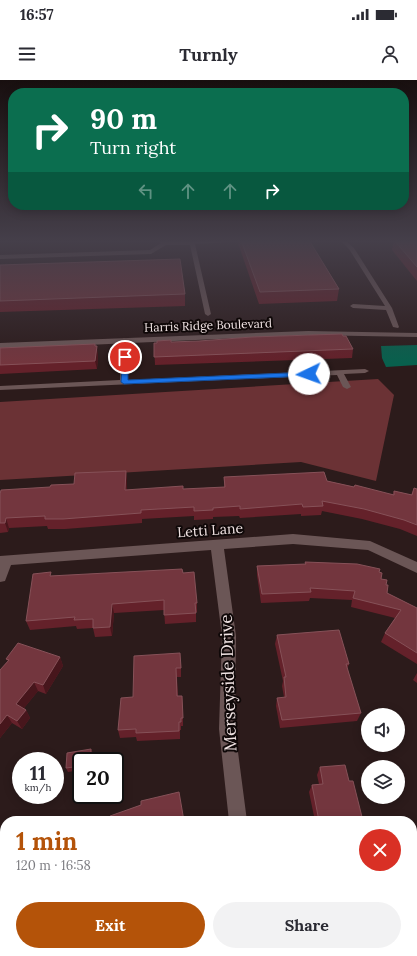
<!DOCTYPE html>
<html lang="en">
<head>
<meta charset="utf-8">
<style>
	body { margin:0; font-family:Lora,serif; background:#f2f2f3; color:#2b2b33; height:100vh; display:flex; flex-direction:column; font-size:15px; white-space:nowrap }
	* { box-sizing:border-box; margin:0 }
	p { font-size:13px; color:#7c7c81 }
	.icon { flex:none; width:22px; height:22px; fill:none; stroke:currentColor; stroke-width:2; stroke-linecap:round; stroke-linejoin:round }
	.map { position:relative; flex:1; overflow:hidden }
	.side { position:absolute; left:0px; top:736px; width:417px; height:140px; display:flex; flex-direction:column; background:#fff; border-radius:16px 16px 0 0; box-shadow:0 2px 10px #0003 }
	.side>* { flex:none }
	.banner { position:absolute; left:8px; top:8px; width:401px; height:122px; border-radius:16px; box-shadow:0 2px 10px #0003; background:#0b6e4f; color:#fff; overflow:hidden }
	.buttons { position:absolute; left:361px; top:628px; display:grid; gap:8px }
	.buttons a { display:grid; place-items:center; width:44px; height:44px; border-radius:50%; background:#fff; box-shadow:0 2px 10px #0003; font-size:20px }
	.speed { position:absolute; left:12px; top:672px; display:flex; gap:8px; font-size:20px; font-weight:700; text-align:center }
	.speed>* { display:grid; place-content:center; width:52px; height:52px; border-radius:50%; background:#fff; box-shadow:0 2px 10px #0003; line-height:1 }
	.speed small { font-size:10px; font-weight:400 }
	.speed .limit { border:2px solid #111; border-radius:6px; background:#fff; color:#111 }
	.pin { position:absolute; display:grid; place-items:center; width:34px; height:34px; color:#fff; margin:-17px; border:2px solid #fff; border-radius:50%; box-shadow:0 1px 4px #0007 }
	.me { position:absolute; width:44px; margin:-22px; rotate:267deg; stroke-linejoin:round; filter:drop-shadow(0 0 3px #0008) }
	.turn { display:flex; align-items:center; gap:14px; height:84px; padding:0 16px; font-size:18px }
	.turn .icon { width:52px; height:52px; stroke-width:2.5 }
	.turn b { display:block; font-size:28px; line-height:34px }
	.lanes { display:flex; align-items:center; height:38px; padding:0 16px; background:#0003; justify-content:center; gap:20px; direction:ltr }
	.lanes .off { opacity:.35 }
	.round { display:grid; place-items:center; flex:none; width:42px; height:42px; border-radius:21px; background:#f2f2f3 }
	.overview { display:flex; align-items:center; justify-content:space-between; height:68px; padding:0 16px }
	h1 { font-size:24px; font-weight:800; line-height:30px; color:#b45309 }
	.primary-button { display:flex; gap:8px; margin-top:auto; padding:8px 16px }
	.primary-button a { flex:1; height:46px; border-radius:24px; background:#b45309; color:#fff; font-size:16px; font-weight:800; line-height:46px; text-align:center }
	.primary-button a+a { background:#f2f2f3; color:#2b2b33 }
	.status { display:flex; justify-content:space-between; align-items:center; height:28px; padding:0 20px; background:#fff; direction:ltr }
	.status svg { height:11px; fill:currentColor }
	header { display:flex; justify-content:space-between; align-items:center; height:52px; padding:0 16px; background:#fff; font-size:18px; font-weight:800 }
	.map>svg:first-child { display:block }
	.green { fill:#6b3235 }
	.water { fill:#08604d }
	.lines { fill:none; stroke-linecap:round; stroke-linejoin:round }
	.lane { fill:#6b5656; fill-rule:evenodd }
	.street { fill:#6b5656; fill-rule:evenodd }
	.secondary { fill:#6b5656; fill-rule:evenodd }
	.wall { fill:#64212a }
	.shaded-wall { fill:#47161c }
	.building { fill:#73363e; stroke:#865158 }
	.route { fill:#1a73e8; stroke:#114b97 }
	.labels { text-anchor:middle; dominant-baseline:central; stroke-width:4; stroke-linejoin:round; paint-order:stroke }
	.far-street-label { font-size:12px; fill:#f0e3e3; stroke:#0f0808 }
	.street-label { font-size:14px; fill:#f0e3e3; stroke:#0f0808 }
	.near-street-label { font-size:17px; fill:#f0e3e3; stroke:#0f0808 }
</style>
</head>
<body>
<div class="status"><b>16:57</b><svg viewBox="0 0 49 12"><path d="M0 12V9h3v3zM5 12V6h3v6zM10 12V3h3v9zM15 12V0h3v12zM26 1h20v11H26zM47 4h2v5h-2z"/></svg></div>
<header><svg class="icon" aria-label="menu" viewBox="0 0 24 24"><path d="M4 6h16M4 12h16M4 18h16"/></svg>Turnly<svg class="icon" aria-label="person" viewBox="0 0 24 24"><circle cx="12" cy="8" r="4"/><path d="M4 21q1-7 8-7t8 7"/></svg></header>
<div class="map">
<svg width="417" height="876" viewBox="0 0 417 876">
	<rect width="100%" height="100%" fill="#2c1b1b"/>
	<!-- green -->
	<polygon class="green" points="378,299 394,315 376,401 301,382 0,400 0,322"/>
	<!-- water -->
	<polygon class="water" points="417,265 417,285 386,287 382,278 381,266"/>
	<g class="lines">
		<!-- lane -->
		<g class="lane">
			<polygon points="157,160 267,160 195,164 211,234 208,236 205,234 190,165 166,165 151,174 0,179 0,175 150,170 161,163 157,162"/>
			<polygon points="340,160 345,160 354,168 392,228 399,247 398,248 393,247 386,230 353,228 350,226 353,224 385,226 349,169"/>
			<polygon points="124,258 127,260 128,300 365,289 369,291 365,293 344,294 351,307 347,309 343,307 337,295 0,310 0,306 120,300 121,260"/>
		</g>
		<!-- street -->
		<g class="street">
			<polygon points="293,454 370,461 417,482 417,493 368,470 293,464 224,469 236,556 235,649 247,741 229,741 219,649 222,556 211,470 11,485 5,501 0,502 0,476"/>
			<polygon points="417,825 417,845 412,846 412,826"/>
			<polygon points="188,871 222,871 220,876 186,876"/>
			<rect x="242" y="871" width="22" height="5"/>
		</g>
		<!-- secondary -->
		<polygon class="secondary" points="308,251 417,253 417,257 308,255 0,269 0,263"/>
	</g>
	<!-- wall -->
	<g class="wall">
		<polygon points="238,160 309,160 339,209 337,221 259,224 238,163"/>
		<polygon points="394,160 417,160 417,201 392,170"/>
		<polygon points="0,185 185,214 185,226 0,232"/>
		<polygon points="171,262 353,269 352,278 155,285 154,263"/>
		<polygon points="95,266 98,275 97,289 0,294 0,268"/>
		<polygon points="126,391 127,401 127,410 183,409 224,407 224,397 327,401 393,415 394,411 411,415 414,408 417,409 417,456 400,449 362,439 322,431 321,435 301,436 301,434 240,438 239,436 213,437 213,439 194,440 194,436 142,439 142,443 65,449 48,449 47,446 9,448 8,452 0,453 0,414 74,404"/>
		<polygon points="305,482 379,492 381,499 386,505 387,513 417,528 417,584 381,562 385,553 395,538 351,527 352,520 310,518 309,521 261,523 257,495 257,486 305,484"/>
		<polygon points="183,493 197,523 197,532 196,532 196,542 165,544 164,530 114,533 112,556 95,557 93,548 77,549 76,546 30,550 26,541 52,496"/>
		<polygon points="277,555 349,584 347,589 361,633 357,641 280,648 276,626 277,618 284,617 282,606 283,601 275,564"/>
		<polygon points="60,577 63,586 46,614 38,611 24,628 26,630 30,638 22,649 12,643 0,658 0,590 8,581 6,579"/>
		<polygon points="181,582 181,597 177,597 178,616 183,624 183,646 181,646 181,650 180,650 180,659 137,661 136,657 120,658 118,650"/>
		<polygon points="417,593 417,603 413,600"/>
		<polygon points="93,673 81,681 81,690 68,692 66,688"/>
		<polygon points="320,687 349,701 363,741 315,741 309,712 312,705 319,704 317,695"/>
	</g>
	<!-- shaded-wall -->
	<g class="shaded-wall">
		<polygon points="97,266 98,275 97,289 95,281"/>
		<polygon points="126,391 127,401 126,420 125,410"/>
		<polygon points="6,438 9,448 8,452 5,443"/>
		<polygon points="112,524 114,533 112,556 110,547"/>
		<polygon points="60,577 63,586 46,614 43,605"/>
		<polygon points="34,602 38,611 20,633 16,624"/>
		<polygon points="182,616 183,624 183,646 183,638"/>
		<polygon points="26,630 30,638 22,649 17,641"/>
		<polygon points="7,635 12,643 0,658 0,644"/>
		<polygon points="91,669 93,673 93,681 91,681"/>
		<polygon points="5,852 5,861 0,864 0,856"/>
	</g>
	<!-- building -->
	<g class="building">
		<polygon points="241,160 309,160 339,209 260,212"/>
		<polygon points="394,160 417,160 417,187"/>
		<polygon points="180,179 185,214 0,221 0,185"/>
		<polygon points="342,254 343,256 346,256 353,269 154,277 154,263 157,263 157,261 171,260 171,262 199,261 252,257"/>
		<polygon points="95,264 95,266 97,266 95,281 0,285 0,268"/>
		<polygon points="126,391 125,410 183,406 183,409 225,407 224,397 324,392 327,401 354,407 355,405 394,415 394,411 412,415 414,408 417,409 417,445 404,440 364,429 322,421 323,426 303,427 302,424 240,429 240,426 213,428 213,430 194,431 194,427 141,430 141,433 63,439 45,439 45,436 6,438 5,443 0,443 0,414 1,410 50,407 51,405 74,404 75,393"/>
		<polygon points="305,482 357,484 380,489 379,492 382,493 381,499 387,500 386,505 388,505 387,513 417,528 417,573 385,553 401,530 353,518 355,511 310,508 311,512 262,514 257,486 306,484"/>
		<polygon points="182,489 183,493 194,492 197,523 195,523 196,533 164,535 164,520 112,524 110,547 93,548 93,539 74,540 75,537 26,541 33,494 51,492 50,496"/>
		<polygon points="339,550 349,584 346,584 361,633 282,640 277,618 286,617 284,597 286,597 277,555"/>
		<polygon points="18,563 60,577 43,605 34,602 16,624 26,630 17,641 7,635 0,644 0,590 9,580 6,579"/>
		<polygon points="180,573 181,588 176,588 177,616 182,616 183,638 181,638 181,642 179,642 179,651 136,653 136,649 118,650 121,618 133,617 134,576"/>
		<polygon points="91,669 91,681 81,681 81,686 66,688 67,673"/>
		<polygon points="345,685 349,701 353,701 363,741 319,741 312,705 323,704 320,687"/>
		<polygon points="179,712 184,741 110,741 110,736 141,725 141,721"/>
		<polygon points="5,785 5,852 0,856 0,788"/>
	</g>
	<!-- sky -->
	<linearGradient id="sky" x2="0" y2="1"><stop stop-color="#180f0f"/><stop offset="0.57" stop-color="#453f4a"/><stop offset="1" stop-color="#453f4a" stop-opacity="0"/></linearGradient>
	<rect width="417" height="283" fill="url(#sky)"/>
	<!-- route -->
	<polygon class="route" points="123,276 128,277 128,300 309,292 312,294 309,296 124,304 121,302"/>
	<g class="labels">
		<!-- far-street labels -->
		<g class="far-street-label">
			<text transform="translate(208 245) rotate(-2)">Harris Ridge Boulevard</text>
		</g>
		<!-- street labels -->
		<g class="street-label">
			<text transform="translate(210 450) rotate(-4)">Letti Lane</text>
		</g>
		<!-- near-street labels -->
		<g class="near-street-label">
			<text transform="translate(228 603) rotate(-92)">Merseyside Drive</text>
		</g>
	</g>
</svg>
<div class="buttons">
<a><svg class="icon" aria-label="sound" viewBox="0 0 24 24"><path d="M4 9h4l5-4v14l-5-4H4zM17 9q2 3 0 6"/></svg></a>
<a><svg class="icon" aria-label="layers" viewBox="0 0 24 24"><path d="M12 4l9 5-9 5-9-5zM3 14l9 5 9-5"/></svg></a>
</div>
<div class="speed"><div>11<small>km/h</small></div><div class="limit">20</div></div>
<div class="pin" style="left:125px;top:277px;background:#d93025"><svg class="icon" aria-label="arrive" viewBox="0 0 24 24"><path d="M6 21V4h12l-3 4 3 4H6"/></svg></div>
<svg class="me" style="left:309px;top:294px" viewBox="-20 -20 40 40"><circle r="19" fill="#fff"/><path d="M0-13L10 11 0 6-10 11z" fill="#1a73e8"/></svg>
<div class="banner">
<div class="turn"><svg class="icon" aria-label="right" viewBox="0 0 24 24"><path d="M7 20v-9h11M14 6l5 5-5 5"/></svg><div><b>90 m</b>Turn right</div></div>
<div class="lanes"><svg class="icon off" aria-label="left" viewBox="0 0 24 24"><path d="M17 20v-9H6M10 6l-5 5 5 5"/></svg><svg class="icon off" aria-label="ahead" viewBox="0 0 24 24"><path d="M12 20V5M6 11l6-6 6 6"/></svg><svg class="icon off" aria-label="ahead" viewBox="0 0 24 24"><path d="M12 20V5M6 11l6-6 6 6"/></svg><svg class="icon" aria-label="right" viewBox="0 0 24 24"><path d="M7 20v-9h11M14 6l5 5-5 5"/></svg></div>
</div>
<section class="side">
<div class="overview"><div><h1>1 min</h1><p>120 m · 16:58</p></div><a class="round" style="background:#d93025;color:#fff"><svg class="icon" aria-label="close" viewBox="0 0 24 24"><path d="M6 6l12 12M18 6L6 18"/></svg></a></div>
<div class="primary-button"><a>Exit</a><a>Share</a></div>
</section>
</div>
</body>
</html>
